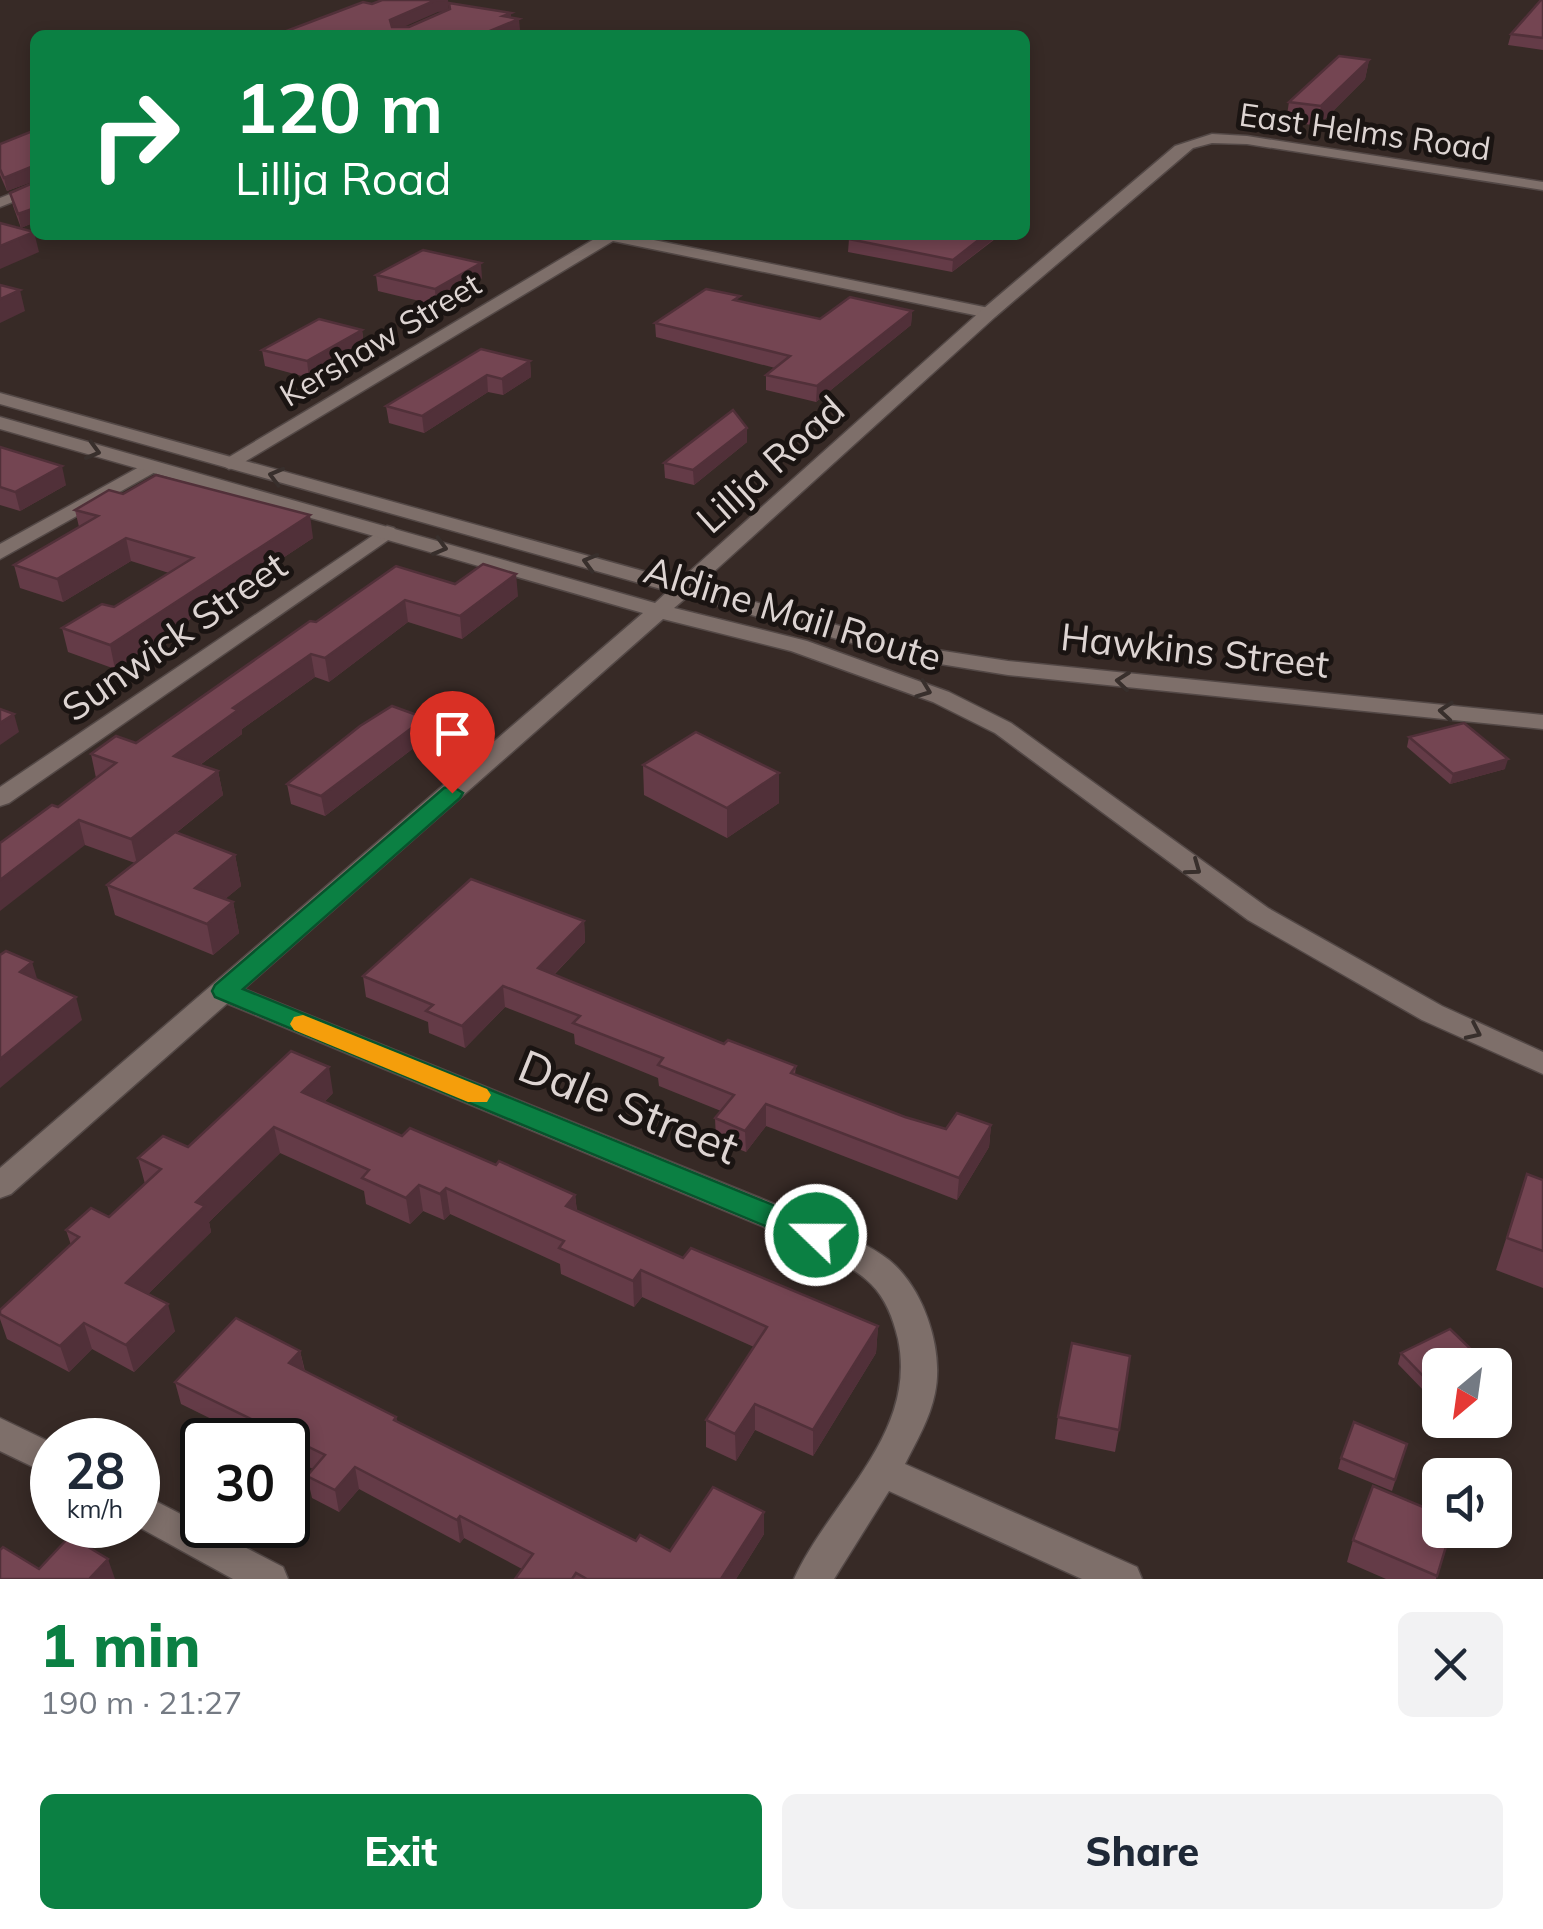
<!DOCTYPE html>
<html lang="en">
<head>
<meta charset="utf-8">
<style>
	body { margin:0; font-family:Mulish,sans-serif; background:#f2f2f3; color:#1f2937; height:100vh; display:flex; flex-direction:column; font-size:38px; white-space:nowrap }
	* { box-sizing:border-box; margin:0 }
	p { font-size:32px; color:#747a83 }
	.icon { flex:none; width:55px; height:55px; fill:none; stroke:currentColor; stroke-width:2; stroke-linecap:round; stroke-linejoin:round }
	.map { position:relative; height:1579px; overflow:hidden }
	.panel { display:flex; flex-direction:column; background:#fff; flex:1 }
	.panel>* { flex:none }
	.banner { position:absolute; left:30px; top:30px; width:1000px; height:210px; border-radius:15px; box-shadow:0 5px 15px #0003; background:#0b8043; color:#fff; overflow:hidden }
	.needle { width:65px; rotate:209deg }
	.tools { position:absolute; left:1422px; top:1348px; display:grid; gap:20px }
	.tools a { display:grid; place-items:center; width:90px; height:90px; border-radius:15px; background:#fff; box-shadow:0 5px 15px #0003; font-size:50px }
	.speed { position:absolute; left:30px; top:1418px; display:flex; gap:20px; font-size:50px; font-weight:700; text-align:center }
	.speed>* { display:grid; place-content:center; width:130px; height:130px; border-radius:50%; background:#fff; box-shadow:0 5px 15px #0003; line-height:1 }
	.speed small { font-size:25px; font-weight:400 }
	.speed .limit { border:5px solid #111; border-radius:15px; background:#fff; color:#111 }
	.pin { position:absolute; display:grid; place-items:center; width:85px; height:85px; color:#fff; margin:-102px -42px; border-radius:50% 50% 50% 0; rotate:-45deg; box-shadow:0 0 10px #0007 }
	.pin .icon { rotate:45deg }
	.me { position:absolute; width:110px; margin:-55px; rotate:292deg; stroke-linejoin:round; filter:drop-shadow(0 0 8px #0008) }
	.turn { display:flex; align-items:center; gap:35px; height:210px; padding:0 40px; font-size:45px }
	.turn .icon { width:130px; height:130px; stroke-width:2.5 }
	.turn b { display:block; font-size:70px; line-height:85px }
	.round { display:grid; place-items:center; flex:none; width:105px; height:105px; border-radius:15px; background:#f2f2f3 }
	.overview { display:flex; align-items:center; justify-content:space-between; height:170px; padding:0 40px }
	h1 { font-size:60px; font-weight:800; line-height:75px; color:#0b8043 }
	.action { display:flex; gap:20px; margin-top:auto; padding:20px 40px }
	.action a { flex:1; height:115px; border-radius:15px; background:#0b8043; color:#fff; font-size:40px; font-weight:800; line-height:115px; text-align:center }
	.action a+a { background:#f2f2f3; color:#1f2937 }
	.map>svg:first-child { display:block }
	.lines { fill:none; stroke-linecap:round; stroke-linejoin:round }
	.street-casing { stroke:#534846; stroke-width:3 }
	.secondary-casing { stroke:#534846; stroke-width:3 }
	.street { fill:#7e6f6a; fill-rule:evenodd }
	.secondary { fill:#7e6f6a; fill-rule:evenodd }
	.wall { fill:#643b47 }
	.shaded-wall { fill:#513039 }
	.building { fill:#744552; stroke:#513039; stroke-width:2.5 }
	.oneway { stroke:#382f2c }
	.route { fill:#0b8043; stroke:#07532c; stroke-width:2.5 }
	.slow { fill:#f59e0b }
	.labels { text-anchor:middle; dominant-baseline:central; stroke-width:10; stroke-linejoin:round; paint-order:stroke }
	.far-street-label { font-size:32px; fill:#ddd4d2; stroke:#1a1412 }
	.street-label { font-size:38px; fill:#ddd4d2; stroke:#1a1412 }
	.near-street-label { font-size:45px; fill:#ddd4d2; stroke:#1a1412 }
</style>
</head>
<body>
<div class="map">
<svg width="1543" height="1579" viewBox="0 0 1543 1579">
	<rect width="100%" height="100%" fill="#372a26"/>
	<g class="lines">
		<defs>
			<g id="street">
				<polygon points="35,184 35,193 0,207 0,198"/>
				<polygon points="601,235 629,235 989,308 997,313 989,318 613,241 236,467 229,469 219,463"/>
				<polygon points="150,461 160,467 157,471 0,559 0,544"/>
				<polygon points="387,526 394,528 397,532 394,536 9,803 0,806 0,787"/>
				<path d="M224,981L829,1226C849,1237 871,1246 889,1260C924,1288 944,1350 935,1393C930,1419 916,1442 905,1464L1137,1567L1142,1579H1082L889,1491L834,1579H794C830,1500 918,1434 898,1339C893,1318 886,1299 871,1284C853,1266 827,1256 805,1244L214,998L210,991L214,984Z"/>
				<polygon points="0,1418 52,1443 52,1476 0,1451"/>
				<polygon points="138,1492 283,1567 288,1579 233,1579 135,1525"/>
			</g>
			<polygon id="secondary" points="1212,134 1247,136 1543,182 1543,190 1247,144 1212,143 1193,148 995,317 698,586 911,646 1008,661 1543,715 1543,729 1008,675 909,659 687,597 674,608 807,641 949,692 1011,723 1268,908 1442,1006 1543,1052 1543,1074 1422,1020 1248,920 995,733 933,702 791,651 663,619 11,1194 0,1198 0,1168 643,613 0,429 0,417 655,603 668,591 0,404 0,393 679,581 983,309 1175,146"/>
		</defs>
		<!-- street casing -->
		<use href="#street" class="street-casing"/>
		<!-- secondary casing -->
		<use href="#secondary" class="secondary-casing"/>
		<!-- street -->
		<use href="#street" class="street"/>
		<!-- secondary -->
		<use href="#secondary" class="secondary"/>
	</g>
	<!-- wall -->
	<g class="wall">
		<polygon points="1543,0 1543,50 1508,45 1511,34"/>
		<polygon points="1369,60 1365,79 1318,126 1286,121 1289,102"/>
		<polygon points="35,130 35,181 34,181 7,191 0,175 0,144"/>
		<polygon points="35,182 35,222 21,228 13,206 10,193"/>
		<polygon points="999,236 952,272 848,252 849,239"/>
		<polygon points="376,275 482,278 436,305 378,291"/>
		<polygon points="740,301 820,319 912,311 911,325 816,402 766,390 766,375 775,368 656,337 655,323"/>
		<polygon points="362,330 364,346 309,378 265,366 262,350"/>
		<polygon points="530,361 531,377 503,395 488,392 424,433 389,423 386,406"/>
		<polygon points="747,428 747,442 694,485 665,478 664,463"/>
		<polygon points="0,447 66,485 20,511 0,505"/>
		<polygon points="75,510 313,538 115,669 68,652 62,628 114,607 169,573 131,561 63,602 20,588 14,565 79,527"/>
		<polygon points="455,584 518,596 462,639 408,622 329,682 315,677 242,729 242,734 200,765 218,771 223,795 176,833 235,855 241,886 225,899 233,902 239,933 213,955 115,915 107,885 135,863 85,845 58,807 96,778 91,754 136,743 316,622"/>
		<polygon points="425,718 428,737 325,816 291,804 287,784"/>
		<polygon points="1409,737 1505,769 1450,784 1407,747"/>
		<polygon points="643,765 779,773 779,803 727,838 644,795"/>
		<polygon points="584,921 585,942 554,975 724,1044 796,1066 795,1074 905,1117 946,1129 991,1125 989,1147 957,1200 766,1126 746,1152 716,1140 715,1118 721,1111 659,1086 658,1078 575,1044 574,1034 505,1007 465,1048 429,1033 428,1022 366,997 363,976"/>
		<polygon points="333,1093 324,1102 402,1136 496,1165 575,1195 577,1211 683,1258 878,1326 876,1353 813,1456 755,1430 736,1461 706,1447 706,1420 754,1347 642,1297 634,1307 561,1274 560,1264 450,1214 444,1220 423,1211 410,1224 366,1204 364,1191 280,1153 209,1222 211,1232 148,1294 175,1331 134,1372 92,1349 69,1372 7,1339 0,1319 0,1310 71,1245 66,1230 109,1217 145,1184 138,1158 188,1147"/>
		<polygon points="1527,1174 1543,1180 1543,1288 1496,1270"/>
		<polygon points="300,1351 305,1371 396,1417 397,1422 636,1541 670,1551 764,1512 764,1534 736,1579 515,1579 522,1569 464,1538 460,1543 359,1489 339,1512 312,1498 307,1476 313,1469 288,1457 288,1440 254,1440 181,1404 175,1382"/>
		<polygon points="1401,1353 1478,1356 1475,1365 1440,1365 1440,1385 1426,1393 1398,1364"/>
		<polygon points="1058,1417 1119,1430 1115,1452 1055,1439"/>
		<polygon points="1407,1444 1392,1491 1338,1469 1341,1458"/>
		<polygon points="1451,1530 1436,1579 1386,1579 1347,1562 1353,1540"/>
	</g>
	<!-- shaded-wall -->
	<g class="shaded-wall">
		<polygon points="436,0 448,0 449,11 438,12 392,32 390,20"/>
		<polygon points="511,13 511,22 519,19 520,30 508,35 492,35 492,30 503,16"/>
		<polygon points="1369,60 1365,79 1318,126 1321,106"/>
		<polygon points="31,167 34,181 7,191 4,178"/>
		<polygon points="35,208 35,222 21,228 18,214"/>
		<polygon points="34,232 39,252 0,269 0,246"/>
		<polygon points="985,235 999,235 952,272 953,260"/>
		<polygon points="481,263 482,278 436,305 435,289"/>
		<polygon points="20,290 25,311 0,323 0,299"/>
		<polygon points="912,311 911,325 816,402 817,386"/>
		<polygon points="362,330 364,346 309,378 307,361"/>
		<polygon points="530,361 531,377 503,395 502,379"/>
		<polygon points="487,375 488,392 424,433 422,416"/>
		<polygon points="747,428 747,442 694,485 693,470"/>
		<polygon points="62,466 66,485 20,511 15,492"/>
		<polygon points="310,515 313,538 115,669 110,645"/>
		<polygon points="126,538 131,561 63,602 57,579"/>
		<polygon points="516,574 518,596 462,639 460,616"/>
		<polygon points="405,600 408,622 329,682 325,658"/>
		<polygon points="311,654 315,677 242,729 242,734 179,780 174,756 233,708"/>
		<polygon points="14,714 19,732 0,745 0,723"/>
		<polygon points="425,718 428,737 325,816 321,796"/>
		<polygon points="1508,759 1505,769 1450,784 1453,774"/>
		<polygon points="218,771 223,795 137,864 131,839"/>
		<polygon points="779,773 779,803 727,838 727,808"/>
		<polygon points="79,820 85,845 0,911 0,880"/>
		<polygon points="235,855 241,886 202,918 195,888"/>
		<polygon points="233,902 239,933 213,955 207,924"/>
		<polygon points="584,921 585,942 540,989 538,968"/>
		<polygon points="32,962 39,985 20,972"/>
		<polygon points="503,986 505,1007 465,1048 462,1026"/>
		<polygon points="76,997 82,1020 0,1088 0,1059"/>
		<polygon points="329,1067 333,1093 307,1118 302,1092"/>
		<polygon points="766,1104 766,1126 746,1152 745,1131"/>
		<polygon points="991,1125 989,1147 957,1200 959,1178"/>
		<polygon points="274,1127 280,1153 209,1222 211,1232 133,1309 126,1283 196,1202"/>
		<polygon points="419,1185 423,1211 410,1224 406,1198"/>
		<polygon points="446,1188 450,1214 444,1220 440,1194"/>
		<polygon points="575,1195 578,1221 566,1206"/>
		<polygon points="641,1270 642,1297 634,1307 633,1281"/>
		<polygon points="168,1304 175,1331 134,1372 126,1345"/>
		<polygon points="84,1323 92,1349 69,1372 60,1346"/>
		<polygon points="878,1326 876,1353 813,1456 813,1430"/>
		<polygon points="300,1351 305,1373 289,1363"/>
		<polygon points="1478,1356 1475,1365 1461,1365"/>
		<polygon points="1440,1376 1440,1385 1426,1393 1429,1382"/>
		<polygon points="755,1404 755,1430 736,1461 735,1434"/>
		<polygon points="355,1467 359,1489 339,1512 335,1490"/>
		<polygon points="764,1512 764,1534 736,1579 721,1579"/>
		<polygon points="460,1516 464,1538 460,1543 457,1520"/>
		<polygon points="108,1559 115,1579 89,1579"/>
	</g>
	<!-- building -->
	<g class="building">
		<polygon points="382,0 445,0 436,0 390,20 392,27 409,27 450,9 449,3 511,13 503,16 519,19 492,30 502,32 495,35 276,35 363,2 372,4"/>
		<polygon points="1541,0 1543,0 1543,38 1511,34"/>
		<polygon points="1339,56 1369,60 1321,106 1289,102"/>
		<polygon points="35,130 35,170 31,167 4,178 0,169 0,144"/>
		<polygon points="35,182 35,208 18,214 10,193"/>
		<polygon points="0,223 34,232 0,246"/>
		<polygon points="854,235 985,235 953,260 849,239"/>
		<polygon points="423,250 481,263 435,289 376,275"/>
		<polygon points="0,285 20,290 0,299"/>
		<polygon points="706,289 740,296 734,300 820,319 850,297 912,311 817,386 766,375 790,356 655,323"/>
		<polygon points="319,319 362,330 307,361 262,350"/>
		<polygon points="481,349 530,361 502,379 487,375 422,416 386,406"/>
		<polygon points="733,410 747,428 693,470 664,463"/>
		<polygon points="0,447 62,466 15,492 0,487"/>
		<polygon points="156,475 310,515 110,645 62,628 102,604 114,607 193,558 126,538 57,579 14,565 98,516 75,510 109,490 123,494"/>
		<polygon points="483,564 516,574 460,616 405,600 325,658 311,654 233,708 238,710 174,756 218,771 131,839 79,820 0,880 0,843 52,805 58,807 116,763 91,754 116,736 136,743 310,621 316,622 396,566 455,584"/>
		<polygon points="392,706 425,718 321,796 287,784 360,726"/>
		<polygon points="0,709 14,714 0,723"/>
		<polygon points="1464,723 1508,759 1453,774 1409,737"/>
		<polygon points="696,732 779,773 727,808 643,765"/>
		<polygon points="175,832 235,855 195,888 233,902 207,924 107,885"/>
		<polygon points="471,879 584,921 538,968 724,1044 728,1040 796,1066 791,1073 905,1117 946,1129 957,1113 991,1125 959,1178 766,1104 745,1131 715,1118 734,1095 658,1065 663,1058 573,1023 580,1016 503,986 462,1026 426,1011 433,1005 363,976"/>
		<polygon points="6,951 32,962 20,972 76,997 0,1059 0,955"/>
		<polygon points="291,1051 329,1067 302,1092 402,1136 410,1128 496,1165 499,1161 575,1195 566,1206 683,1258 691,1248 878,1326 813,1430 755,1404 735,1434 706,1420 767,1327 641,1270 633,1281 559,1248 564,1241 446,1188 440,1194 419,1185 406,1198 362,1178 369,1170 274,1127 196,1202 205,1206 126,1283 168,1304 126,1345 84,1323 60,1346 0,1314 0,1310 79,1237 66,1230 91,1208 109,1217 161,1169 138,1158 163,1136 188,1147"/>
		<polygon points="1527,1174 1543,1180 1543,1251 1507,1238"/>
		<polygon points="236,1318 300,1351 289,1363 396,1417 394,1420 636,1541 640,1535 670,1551 713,1487 764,1512 721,1579 587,1579 576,1573 572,1579 515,1579 533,1554 460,1516 457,1520 355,1467 335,1490 307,1476 325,1455 175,1382"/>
		<polygon points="1450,1329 1478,1356 1461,1365 1440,1365 1440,1376 1429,1382 1401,1353"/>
		<polygon points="1072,1343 1130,1356 1119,1430 1058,1417"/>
		<polygon points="1354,1422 1407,1444 1395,1480 1341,1458"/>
		<polygon points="1373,1486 1440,1514 1440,1530 1451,1530 1437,1576 1353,1540"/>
		<polygon points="70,1536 108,1559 89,1579 0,1579 0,1550 3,1547 39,1569"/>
	</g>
	<!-- one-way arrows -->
	<defs><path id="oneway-chevron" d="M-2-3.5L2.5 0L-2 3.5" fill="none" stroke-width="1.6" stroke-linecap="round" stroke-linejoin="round" transform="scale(2.5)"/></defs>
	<g class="oneway">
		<use href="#oneway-chevron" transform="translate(93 451) rotate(16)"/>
		<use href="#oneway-chevron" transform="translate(276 476) rotate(-165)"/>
		<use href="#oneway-chevron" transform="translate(440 547) rotate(16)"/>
		<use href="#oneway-chevron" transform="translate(590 562) rotate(-164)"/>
		<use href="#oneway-chevron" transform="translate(1123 681) rotate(-174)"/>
		<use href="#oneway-chevron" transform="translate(924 690) rotate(21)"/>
		<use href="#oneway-chevron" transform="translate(1446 711) rotate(-175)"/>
		<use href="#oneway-chevron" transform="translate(1194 868) rotate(36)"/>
		<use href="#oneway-chevron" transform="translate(1474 1032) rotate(25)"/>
	</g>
	<!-- route -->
	<polygon class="route" points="452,786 463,793 460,798 243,989 827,1227 831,1235 827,1243 816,1246 806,1243 215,997 212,991 215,985 444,788"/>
	<!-- slow -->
	<polygon class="slow" points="303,1015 487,1089 491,1095 487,1102 468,1102 294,1030 290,1024 294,1017"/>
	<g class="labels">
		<!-- far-street labels -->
		<g class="far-street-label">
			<text transform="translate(1365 131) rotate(8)">East Helms Road</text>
			<text transform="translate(380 339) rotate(-31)">Kershaw Street</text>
		</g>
		<!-- street labels -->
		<g class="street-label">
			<text transform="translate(770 464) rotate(-42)">Lillja Road</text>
			<text transform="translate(793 613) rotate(17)">Aldine Mail Route</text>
			<text transform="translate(174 636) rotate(-35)">Sunwick Street</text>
			<text transform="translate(1195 650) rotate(6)">Hawkins Street</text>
		</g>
		<!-- near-street labels -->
		<g class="near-street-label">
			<text transform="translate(629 1106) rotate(22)">Dale Street</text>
		</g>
	</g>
</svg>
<div class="tools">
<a><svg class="needle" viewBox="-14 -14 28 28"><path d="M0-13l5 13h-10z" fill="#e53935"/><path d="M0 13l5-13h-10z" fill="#747a83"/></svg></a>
<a><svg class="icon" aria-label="sound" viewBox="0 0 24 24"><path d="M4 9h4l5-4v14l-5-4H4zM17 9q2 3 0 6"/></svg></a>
</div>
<div class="speed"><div>28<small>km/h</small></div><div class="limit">30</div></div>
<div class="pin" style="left:452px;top:793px;background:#d93025"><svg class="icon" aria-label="arrive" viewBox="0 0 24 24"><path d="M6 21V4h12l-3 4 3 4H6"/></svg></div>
<svg class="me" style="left:816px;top:1235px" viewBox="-20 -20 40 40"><circle r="17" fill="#0b8043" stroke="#fff" stroke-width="3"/><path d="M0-11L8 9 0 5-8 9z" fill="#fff"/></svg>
<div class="banner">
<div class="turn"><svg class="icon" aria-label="right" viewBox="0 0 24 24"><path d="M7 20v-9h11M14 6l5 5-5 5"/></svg><div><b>120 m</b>Lillja Road</div></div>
</div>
</div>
<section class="panel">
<div class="overview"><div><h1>1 min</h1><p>190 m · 21:27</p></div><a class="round"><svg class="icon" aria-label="close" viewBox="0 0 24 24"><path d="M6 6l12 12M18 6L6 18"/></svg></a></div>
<div class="action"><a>Exit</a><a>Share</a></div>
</section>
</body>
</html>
